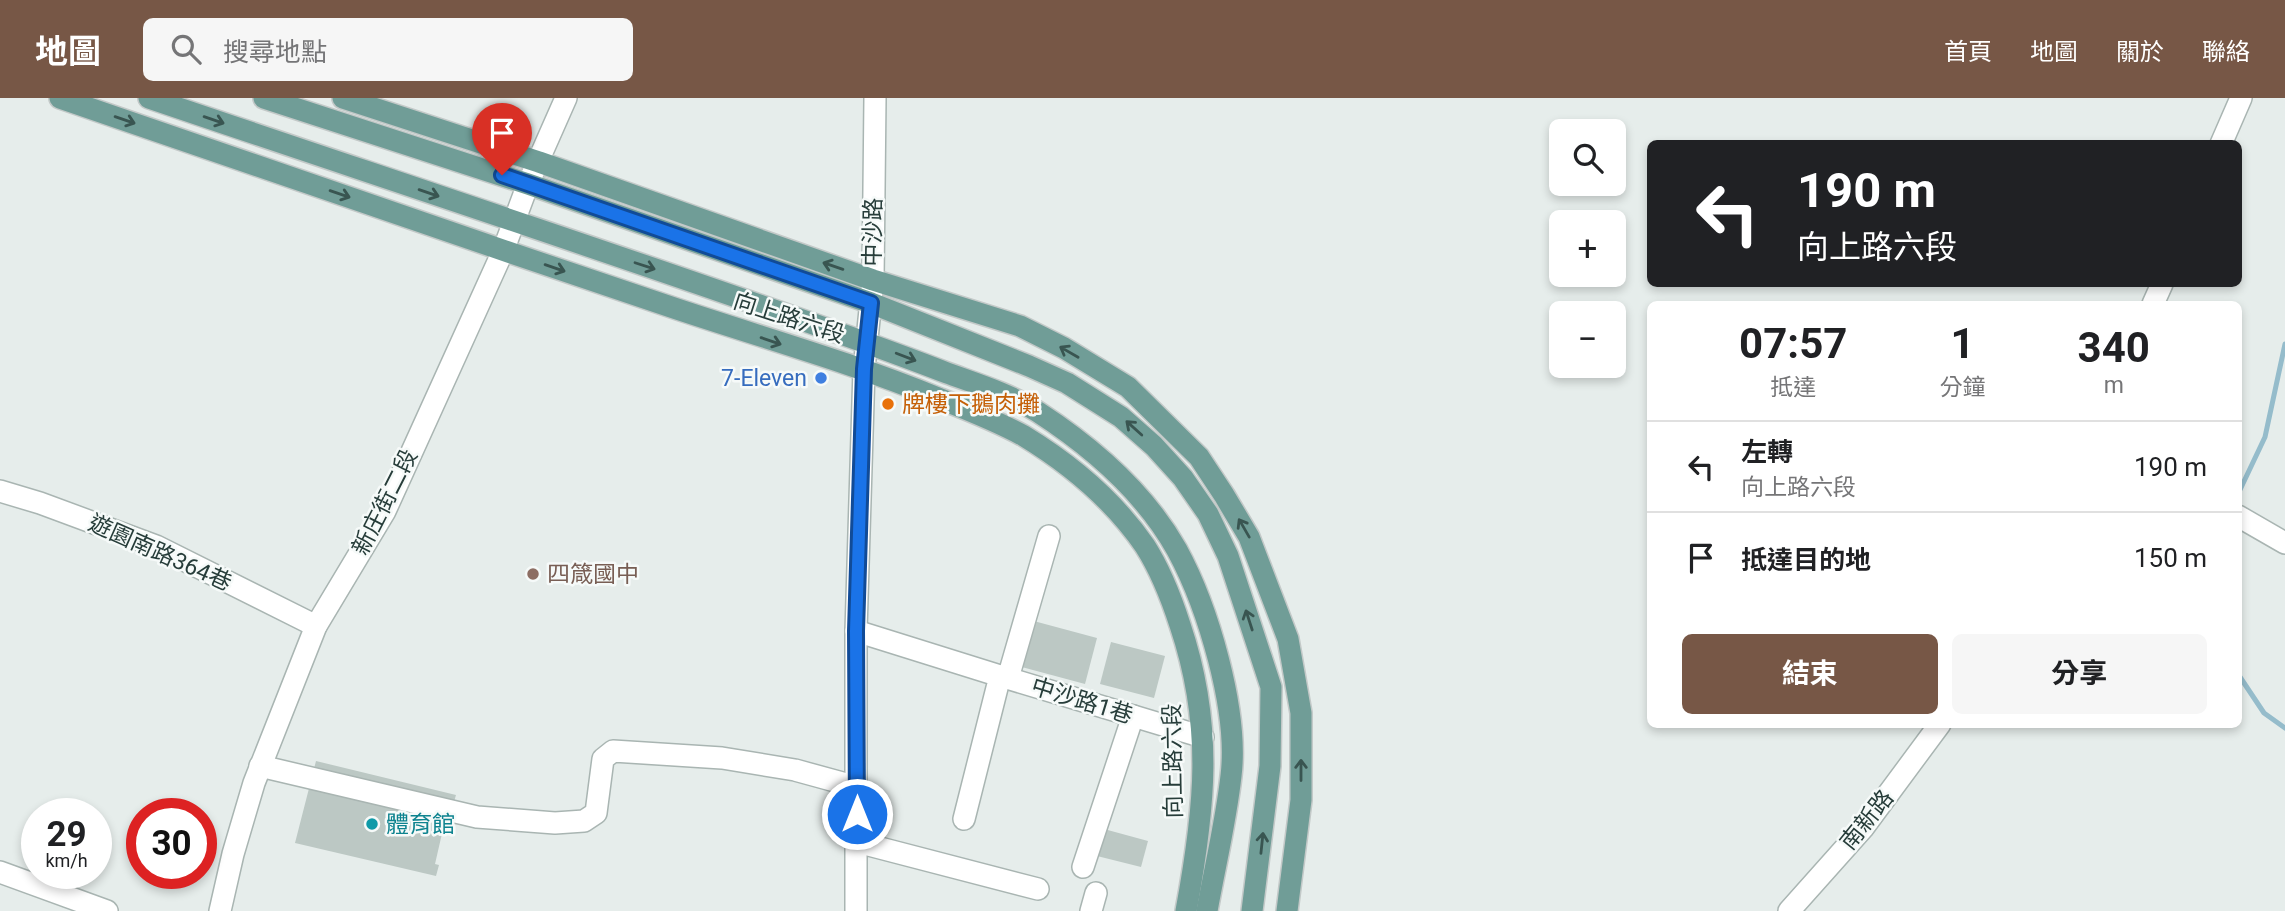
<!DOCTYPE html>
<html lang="zh-TW">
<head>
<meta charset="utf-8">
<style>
	body { margin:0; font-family:Roboto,"Noto Sans TC",sans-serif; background:#f6f6f6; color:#202124; height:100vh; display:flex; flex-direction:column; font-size:26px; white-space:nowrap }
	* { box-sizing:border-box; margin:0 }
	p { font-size:23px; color:#757577 }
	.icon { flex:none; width:38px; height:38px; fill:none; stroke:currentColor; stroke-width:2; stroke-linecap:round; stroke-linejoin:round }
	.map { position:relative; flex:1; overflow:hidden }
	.side { position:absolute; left:1647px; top:203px; width:595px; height:427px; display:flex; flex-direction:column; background:#fff; border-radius:10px; box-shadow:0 4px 10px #0003 }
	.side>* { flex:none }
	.top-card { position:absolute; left:1647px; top:42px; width:595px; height:147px; border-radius:10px; box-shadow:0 4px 10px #0003; background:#202124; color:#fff; overflow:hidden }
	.buttons { position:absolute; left:1549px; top:21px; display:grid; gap:14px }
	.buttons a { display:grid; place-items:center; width:77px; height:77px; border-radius:10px; background:#fff; box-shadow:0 4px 10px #0003; font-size:35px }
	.speed { position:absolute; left:21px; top:700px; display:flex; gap:14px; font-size:35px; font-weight:700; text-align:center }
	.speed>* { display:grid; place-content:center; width:91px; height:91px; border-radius:50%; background:#fff; box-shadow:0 4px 10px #0003; line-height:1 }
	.speed small { font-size:18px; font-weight:400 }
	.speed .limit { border:10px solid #d22; background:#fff; color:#111 }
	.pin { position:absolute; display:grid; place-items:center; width:60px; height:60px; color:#fff; margin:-72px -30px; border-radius:50% 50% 50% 0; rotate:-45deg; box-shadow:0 0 7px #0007 }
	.pin .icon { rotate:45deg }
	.me { position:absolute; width:77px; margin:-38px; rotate:0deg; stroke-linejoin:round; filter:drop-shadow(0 0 5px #0008) }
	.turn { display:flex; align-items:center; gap:24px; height:147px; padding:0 35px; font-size:32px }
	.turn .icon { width:91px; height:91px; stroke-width:2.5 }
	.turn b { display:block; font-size:49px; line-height:60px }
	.eta { display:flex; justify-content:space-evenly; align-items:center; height:119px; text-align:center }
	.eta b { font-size:42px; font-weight:700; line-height:49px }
	.cta { display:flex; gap:14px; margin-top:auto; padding:14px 35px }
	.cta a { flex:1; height:80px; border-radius:10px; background:#775746; color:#fff; font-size:28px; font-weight:700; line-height:80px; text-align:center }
	.cta a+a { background:#f6f6f6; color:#202124 }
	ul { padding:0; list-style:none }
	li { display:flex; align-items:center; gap:21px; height:91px; padding:0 35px; border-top:2px solid #e0e0e0 }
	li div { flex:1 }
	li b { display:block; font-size:26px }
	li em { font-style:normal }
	header { display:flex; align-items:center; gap:42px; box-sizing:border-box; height:98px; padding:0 35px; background:#775746; color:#fff }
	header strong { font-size:33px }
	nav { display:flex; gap:38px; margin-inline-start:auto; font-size:24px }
	.search { width:490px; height:63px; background:#f6f6f6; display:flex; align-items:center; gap:18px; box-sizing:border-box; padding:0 24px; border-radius:10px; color:#757577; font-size:26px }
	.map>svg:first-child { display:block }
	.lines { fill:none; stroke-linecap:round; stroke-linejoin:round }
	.stream { stroke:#95bccb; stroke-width:5 }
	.building { fill:#bcc8c4 }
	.minor-casing { stroke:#a9b5b2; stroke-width:24 }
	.major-casing { stroke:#c3c9c8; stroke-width:24 }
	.minor { stroke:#fff; stroke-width:21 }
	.major { stroke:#709d97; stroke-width:21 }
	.oneway { stroke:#395551 }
	.route-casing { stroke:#114b97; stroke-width:18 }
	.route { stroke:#1a73e8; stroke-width:12 }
	.shop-dot { fill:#3f7fe0; stroke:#f6faf9; stroke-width:2.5 }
	.food-dot { fill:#e8710a; stroke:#f6faf9; stroke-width:2.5 }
	.education-dot { fill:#8d6e63; stroke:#f6faf9; stroke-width:2.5 }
	.culture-dot { fill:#0f9aa8; stroke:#f6faf9; stroke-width:2.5 }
	.labels { text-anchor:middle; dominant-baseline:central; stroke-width:5; stroke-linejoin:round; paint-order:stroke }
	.street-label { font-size:23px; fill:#273d3a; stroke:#f6faf9 }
	.shop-label { font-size:23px; fill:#366cbe; stroke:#f6faf9; text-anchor:end }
	.food-label { font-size:23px; fill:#c56008; stroke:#f6faf9; text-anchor:start }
	.education-label { font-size:23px; fill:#785e54; stroke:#f6faf9; text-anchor:start }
	.culture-label { font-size:23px; fill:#0d838f; stroke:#f6faf9; text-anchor:start }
</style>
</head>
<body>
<header>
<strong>地圖</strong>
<div class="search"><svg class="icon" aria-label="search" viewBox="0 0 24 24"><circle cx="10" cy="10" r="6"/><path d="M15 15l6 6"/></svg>搜尋地點</div>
<nav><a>首頁</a><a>地圖</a><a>關於</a><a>聯絡</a></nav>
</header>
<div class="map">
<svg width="2285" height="813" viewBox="0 0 2285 813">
	<rect width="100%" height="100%" fill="#e6edeb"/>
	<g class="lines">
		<!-- stream -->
		<g class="stream">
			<polyline points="2238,396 2265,339 2285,246"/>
			<polyline points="2238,576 2264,615 2285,630"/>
		</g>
	</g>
	<!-- building -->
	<g class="building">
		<polygon points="1030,522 1097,540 1085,586 1018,568"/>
		<polygon points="1111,544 1165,558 1154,600 1100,586"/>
		<polygon points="316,663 456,697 453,707 449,705 435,766 439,767 436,778 295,745"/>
		<polygon points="1104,731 1148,743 1141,769 1097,758"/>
	</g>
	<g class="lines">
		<defs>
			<g id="minor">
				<polyline points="2221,46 2241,0"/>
				<polyline points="2153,206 2162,186"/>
				<polyline points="0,393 40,405 156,448 316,528"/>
				<polyline points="2238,418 2285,445"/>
				<polyline points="856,533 1000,578 964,721"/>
				<polyline points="1000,578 1203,639"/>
				<polyline points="1008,580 1049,438"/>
				<polyline points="260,668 477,719 555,725 584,723 596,715 603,661 613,653 722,660 795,672 857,689"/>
				<polyline points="857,744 1038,791"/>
				<polyline points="1083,769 1133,618"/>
				<polyline points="0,774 107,813"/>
				<polyline points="220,813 233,756 254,685 316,528 385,413 503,153 528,86 566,0"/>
				<polyline points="856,813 856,533 864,271 873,182 875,0"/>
				<polyline points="1091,813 1096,795"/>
				<polyline points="1789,813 1863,730 1940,626"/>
			</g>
			<g id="major">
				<path d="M60,0C266,71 471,142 677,211C764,240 853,265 938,300C966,311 997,323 1024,338C1070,366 1114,403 1145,448C1161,473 1171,499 1180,527C1214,628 1205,710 1186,813"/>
				<path d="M149,0C355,70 562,138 768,210C828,231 888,252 947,275C977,286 1010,296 1038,314C1092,349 1145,395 1177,452C1208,509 1239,613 1231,678C1226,723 1215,768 1207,813"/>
				<polyline points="264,0 528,86 871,205 1029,268 1067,285 1121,319 1154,348 1183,380 1208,416 1228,458 1271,589 1270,668 1252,813"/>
				<polyline points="343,0 539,64 873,182 1020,228 1064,250 1128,289 1199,359 1224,397 1249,439 1288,541 1301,615 1301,702 1287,813"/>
			</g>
		</defs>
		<!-- minor casing -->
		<use href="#minor" class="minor-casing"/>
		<!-- major casing -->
		<use href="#major" class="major-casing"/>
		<!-- minor -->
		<use href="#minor" class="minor"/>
		<!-- major -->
		<use href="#major" class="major"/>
	</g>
	<!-- one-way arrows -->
	<defs><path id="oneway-shaft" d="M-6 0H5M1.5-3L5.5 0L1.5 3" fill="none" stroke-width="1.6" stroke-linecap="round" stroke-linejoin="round" transform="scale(1.75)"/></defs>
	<g class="oneway">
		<use href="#oneway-shaft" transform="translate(125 22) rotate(19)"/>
		<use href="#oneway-shaft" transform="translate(214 22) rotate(19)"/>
		<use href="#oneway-shaft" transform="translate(429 95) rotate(19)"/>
		<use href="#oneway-shaft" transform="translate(340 96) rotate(19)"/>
		<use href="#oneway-shaft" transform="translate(645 168) rotate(18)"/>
		<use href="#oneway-shaft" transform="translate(833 168) rotate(-161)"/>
		<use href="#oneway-shaft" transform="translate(555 170) rotate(19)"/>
		<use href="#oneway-shaft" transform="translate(771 243) rotate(19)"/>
		<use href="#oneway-shaft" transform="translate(1069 254) rotate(-150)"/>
		<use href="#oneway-shaft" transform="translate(906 259) rotate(21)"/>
		<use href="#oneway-shaft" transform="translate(1134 330) rotate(-138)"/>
		<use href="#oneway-shaft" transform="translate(1244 430) rotate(-120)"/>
		<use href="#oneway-shaft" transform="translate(1249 522) rotate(-108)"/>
		<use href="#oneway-shaft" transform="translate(1301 672) rotate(-90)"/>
		<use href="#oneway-shaft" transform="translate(1262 745) rotate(-84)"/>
	</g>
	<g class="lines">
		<defs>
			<polyline id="route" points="502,77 871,205 864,271 856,533 857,716"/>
		</defs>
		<!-- route casing -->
		<use href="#route" class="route-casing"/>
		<!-- route -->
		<use href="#route" class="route"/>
	</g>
	<!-- markers -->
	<circle class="shop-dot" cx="821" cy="280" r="7"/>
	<circle class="food-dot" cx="888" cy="306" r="7"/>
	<circle class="education-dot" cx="533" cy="476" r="7"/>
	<circle class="culture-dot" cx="372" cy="726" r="7"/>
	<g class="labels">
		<!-- street labels -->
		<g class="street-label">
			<text transform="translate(873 134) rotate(-89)">中沙路</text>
			<text transform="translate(789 220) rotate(18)">向上路六段</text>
			<text transform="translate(385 404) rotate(-63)">新庄街二段</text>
			<text transform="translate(160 455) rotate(24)">遊園南路364巷</text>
			<text transform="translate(1082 603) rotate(17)">中沙路1巷</text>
			<text transform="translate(1173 663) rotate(-91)">向上路六段</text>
			<text transform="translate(1867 722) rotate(-51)">南新路</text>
		</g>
		<!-- shop labels -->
		<g class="shop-label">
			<text x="807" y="280">7-Eleven</text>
		</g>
		<!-- food labels -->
		<g class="food-label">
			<text x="902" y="306">牌樓下鵝肉攤</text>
		</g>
		<!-- education labels -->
		<g class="education-label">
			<text x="547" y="476">四箴國中</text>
		</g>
		<!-- culture labels -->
		<g class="culture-label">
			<text x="386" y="726">體育館</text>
		</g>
	</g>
</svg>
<div class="buttons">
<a><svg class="icon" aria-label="search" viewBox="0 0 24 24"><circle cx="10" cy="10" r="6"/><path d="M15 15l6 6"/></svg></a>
<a>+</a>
<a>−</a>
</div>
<div class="speed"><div>29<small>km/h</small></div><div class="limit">30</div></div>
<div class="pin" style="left:502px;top:77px;background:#d93025"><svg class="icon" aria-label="arrive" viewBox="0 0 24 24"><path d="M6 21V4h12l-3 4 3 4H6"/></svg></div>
<svg class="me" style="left:857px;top:716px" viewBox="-20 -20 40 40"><circle r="17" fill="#1a73e8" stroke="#fff" stroke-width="3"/><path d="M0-11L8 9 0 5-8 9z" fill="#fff"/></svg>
<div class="top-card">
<div class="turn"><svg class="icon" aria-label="left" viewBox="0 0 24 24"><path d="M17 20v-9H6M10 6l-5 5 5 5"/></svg><div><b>190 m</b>向上路六段</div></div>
</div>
<section class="side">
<div class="eta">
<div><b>07:57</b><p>抵達</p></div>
<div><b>1</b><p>分鐘</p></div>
<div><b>340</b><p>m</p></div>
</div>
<ul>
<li><svg class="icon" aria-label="left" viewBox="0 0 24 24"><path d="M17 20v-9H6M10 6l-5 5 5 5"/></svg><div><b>左轉</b><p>向上路六段</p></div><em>190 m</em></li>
<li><svg class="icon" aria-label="arrive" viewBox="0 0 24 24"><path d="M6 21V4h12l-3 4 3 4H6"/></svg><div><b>抵達目的地</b></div><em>150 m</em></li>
</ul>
<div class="cta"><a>結束</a><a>分享</a></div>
</section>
</div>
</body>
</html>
